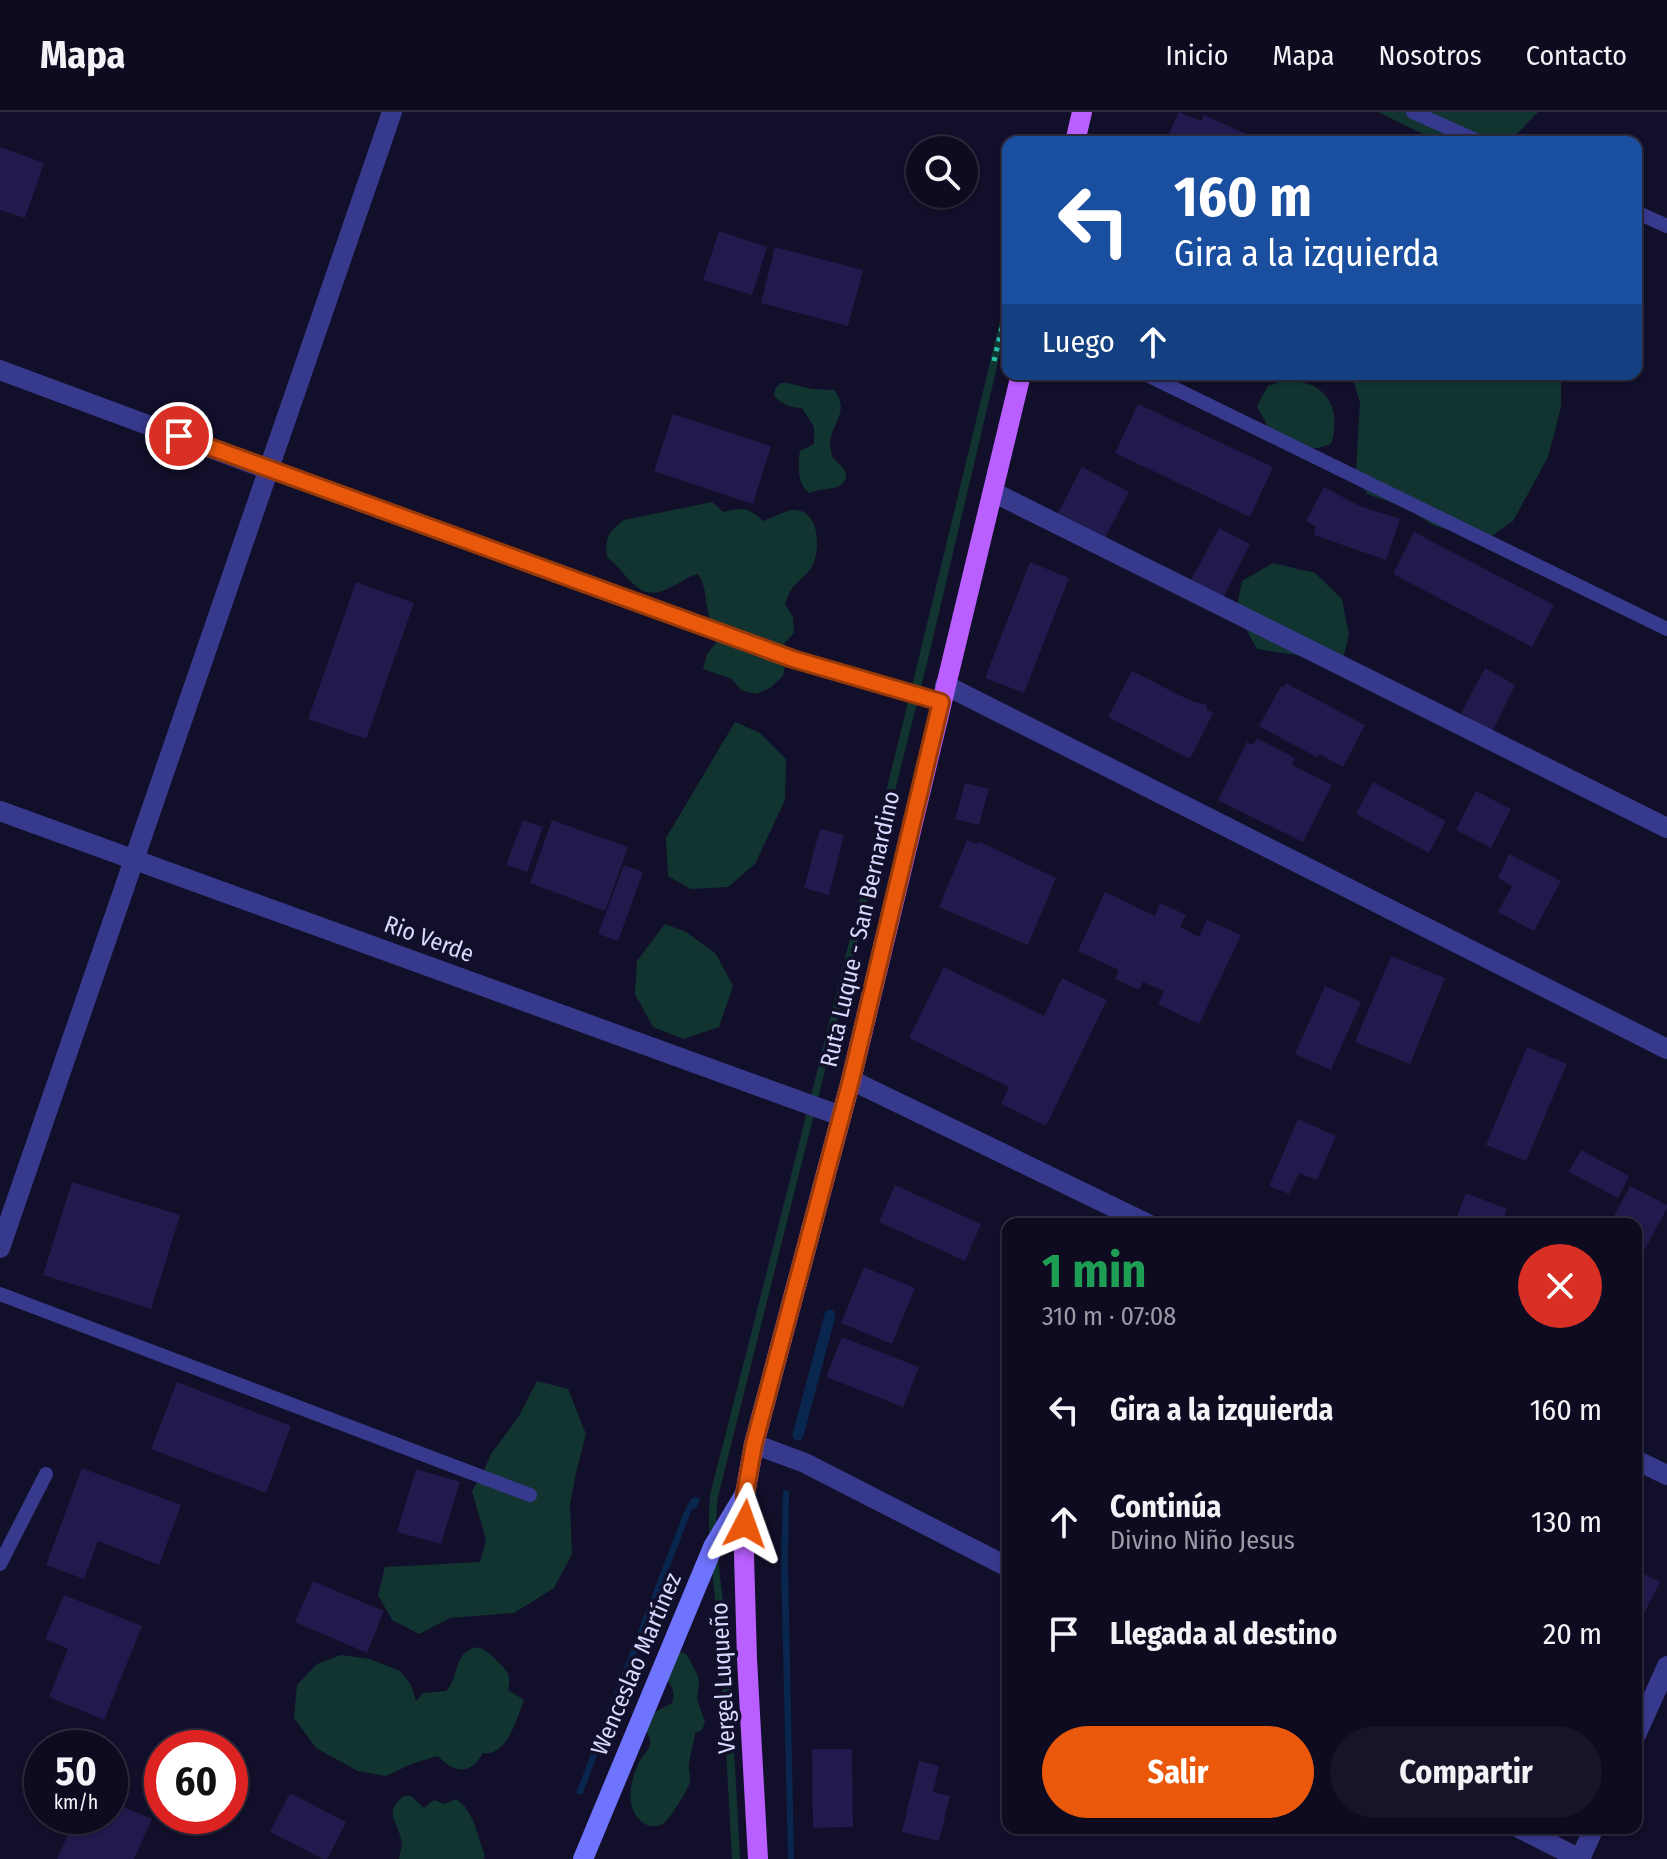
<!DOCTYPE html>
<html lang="es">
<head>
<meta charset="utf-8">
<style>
	body { margin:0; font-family:"Fira Sans Condensed",sans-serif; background:#171429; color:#f1f3f6; height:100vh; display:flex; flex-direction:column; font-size:30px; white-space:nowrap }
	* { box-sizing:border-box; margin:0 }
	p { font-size:26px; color:#9b9ba5 }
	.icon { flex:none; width:44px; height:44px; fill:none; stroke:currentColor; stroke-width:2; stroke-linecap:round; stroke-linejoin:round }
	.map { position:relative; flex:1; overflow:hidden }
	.panel { position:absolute; left:1002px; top:1106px; width:640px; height:616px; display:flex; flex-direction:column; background:#0e0b20; border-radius:16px; box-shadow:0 2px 6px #0004,0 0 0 2px #2e2b3e }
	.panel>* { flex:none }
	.top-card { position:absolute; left:1002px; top:24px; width:640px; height:244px; border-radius:16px; box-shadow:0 2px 6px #0004,0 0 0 2px #2e2b3e; background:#1a4fa0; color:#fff; overflow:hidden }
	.tools { position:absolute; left:906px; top:24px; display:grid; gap:16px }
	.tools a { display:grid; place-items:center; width:72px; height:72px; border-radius:50%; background:#0e0b20; box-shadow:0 2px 6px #0004,0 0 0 2px #2e2b3e; font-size:40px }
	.speed { position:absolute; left:24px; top:1618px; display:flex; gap:16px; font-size:40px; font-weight:700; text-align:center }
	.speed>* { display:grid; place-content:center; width:104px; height:104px; border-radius:50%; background:#0e0b20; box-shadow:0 2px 6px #0004,0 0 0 2px #2e2b3e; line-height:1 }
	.speed small { font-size:20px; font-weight:400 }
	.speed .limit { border:12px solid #d22; background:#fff; color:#111 }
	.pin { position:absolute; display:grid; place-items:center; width:68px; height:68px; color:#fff; margin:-34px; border:4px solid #fff; border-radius:50%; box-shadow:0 2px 8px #0007 }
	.me { position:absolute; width:88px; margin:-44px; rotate:4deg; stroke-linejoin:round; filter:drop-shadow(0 0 6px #0008) }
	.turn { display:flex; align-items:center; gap:28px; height:168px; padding:0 40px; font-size:36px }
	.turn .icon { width:104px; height:104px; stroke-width:2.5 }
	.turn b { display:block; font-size:56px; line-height:68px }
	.then { display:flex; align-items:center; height:76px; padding:0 40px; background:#0003; gap:16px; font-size:30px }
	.round { display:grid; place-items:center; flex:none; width:84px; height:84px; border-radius:42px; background:#171429 }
	.head { display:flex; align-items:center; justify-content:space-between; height:136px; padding:0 40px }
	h1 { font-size:48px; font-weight:700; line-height:60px; color:#1e9e55 }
	.primary-button { display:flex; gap:16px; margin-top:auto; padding:16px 40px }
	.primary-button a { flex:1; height:92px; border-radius:48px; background:#ea580c; color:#fff; font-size:32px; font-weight:700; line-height:92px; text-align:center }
	.primary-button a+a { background:#171429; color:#f1f3f6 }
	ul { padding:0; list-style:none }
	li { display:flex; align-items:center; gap:24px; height:112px; padding:0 40px }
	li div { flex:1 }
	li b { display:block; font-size:30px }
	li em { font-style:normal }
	header { display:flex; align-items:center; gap:48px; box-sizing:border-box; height:112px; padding:0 40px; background:#0e0b20; border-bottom:2px solid #2e2b3e }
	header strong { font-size:38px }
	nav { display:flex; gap:44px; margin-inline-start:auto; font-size:28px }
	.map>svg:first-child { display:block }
	.green { fill:#113431 }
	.water { fill:#09274e }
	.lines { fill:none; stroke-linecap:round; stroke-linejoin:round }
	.stream { stroke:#09274e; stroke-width:11 }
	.building { fill:#211a4c }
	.path { stroke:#29c2af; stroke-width:5; stroke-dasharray:4 6; stroke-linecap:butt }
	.service { stroke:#37398c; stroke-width:14 }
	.minor { stroke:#37398c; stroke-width:20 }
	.secondary { stroke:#6f74ff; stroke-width:20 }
	.primary { stroke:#b95fff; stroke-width:20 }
	.route-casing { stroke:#983908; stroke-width:20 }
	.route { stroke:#ea580c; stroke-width:14 }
	.labels { text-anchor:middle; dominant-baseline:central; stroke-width:7; stroke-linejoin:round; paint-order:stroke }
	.street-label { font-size:24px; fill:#dad8ff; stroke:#120f2a }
</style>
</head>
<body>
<header>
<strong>Mapa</strong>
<nav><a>Inicio</a><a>Mapa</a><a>Nosotros</a><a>Contacto</a></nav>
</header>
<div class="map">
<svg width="1667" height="1747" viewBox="0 0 1667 1747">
	<rect width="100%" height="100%" fill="#120f2a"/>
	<!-- green -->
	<g class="green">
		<polygon points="1378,0 1538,0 1513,26 1503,30 1446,30 1423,22"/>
		<path d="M1008,175V208L928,547L718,1385C712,1429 723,1475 726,1519C732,1595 736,1671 740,1747H732C728,1673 724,1599 719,1524C715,1477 706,1430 710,1383C813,981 912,578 1008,175Z"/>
		<polygon points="1351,262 1561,262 1561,295 1548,345 1513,409 1486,428 1435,414 1404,395 1367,382 1356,360 1360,290"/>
		<path d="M1288,267C1296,269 1307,271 1314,274C1336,287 1338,310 1331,332L1318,336H1298L1268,315L1257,294L1268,274Z"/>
		<path d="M781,271H788L811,277L834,278C851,299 831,312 830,331C830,333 832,342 832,344C836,352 852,358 844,370C838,379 818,376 809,381C797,371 798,353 800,339L814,332V315L802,296C791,296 782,292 774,284L775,277Z"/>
		<path d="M712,390L723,400C742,395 749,395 763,409C770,407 787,398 792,398C819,396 821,434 813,452C809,461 799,468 793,475C789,480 787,486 785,492L793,505L794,521L784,532L786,548L783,564L770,576L756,582L741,578L732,567L703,557L707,542L716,531C715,519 710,510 708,499C704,483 707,477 698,462C686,465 680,471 669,476C638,493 628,461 607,445C605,426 608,420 624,408Z"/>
		<polygon points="1273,451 1315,461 1342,487 1349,523 1342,550 1257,537 1236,499 1242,469"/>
		<polygon points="735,610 760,621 786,647 785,688 755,752 728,775 691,777 668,764 666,726"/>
		<polygon points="665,812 686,820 716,842 733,874 719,915 683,927 653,915 635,882 637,849"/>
		<polygon points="537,1269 568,1277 586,1322 576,1361 570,1393 572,1442 554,1476 514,1501 450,1506 419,1522 392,1508 378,1483 385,1455 480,1450 486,1428 472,1379 483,1360 491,1342 519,1304"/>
		<path d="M473,1536C475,1536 477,1535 480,1536C486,1537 507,1557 509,1564C510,1569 509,1573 508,1578L524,1588C517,1606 507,1645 483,1641C470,1664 454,1661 438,1644L411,1652L386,1664L358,1659L316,1636L294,1606L297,1573L317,1552L341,1543L370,1547L400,1559L411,1573L416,1589L423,1581L446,1579C460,1565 452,1545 473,1536Z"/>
		<path d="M681,1540L687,1543L698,1564L699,1571L697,1588L705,1610L702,1618L695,1621C694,1631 690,1642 689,1652C688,1658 691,1664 690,1670C689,1676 669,1708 664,1711C658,1715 653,1715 647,1713C622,1701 630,1665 641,1647C645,1641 650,1637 650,1631C651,1625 646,1620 644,1614L653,1601L672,1591C676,1579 672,1573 663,1564L666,1543Z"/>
		<path d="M404,1684H411L424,1696L434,1688L444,1692L456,1687C475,1699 477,1725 485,1744L484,1747H399C400,1740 403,1734 401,1727C397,1707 383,1701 404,1684Z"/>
	</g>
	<!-- water -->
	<g class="water">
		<polygon points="783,1378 789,1379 788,1453 794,1747 788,1747 781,1453"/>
		<polygon points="694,1385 700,1386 697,1396 692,1397 582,1683 576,1681 684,1400 690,1388"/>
	</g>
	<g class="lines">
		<!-- stream -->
		<polyline class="stream" points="798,1323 830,1203"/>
	</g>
	<!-- building -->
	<g class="building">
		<polygon points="1179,0 1201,9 1204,3 1264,30 1165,30"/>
		<polygon points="0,35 44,51 25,106 0,98"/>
		<polygon points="719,119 767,135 752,183 703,168"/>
		<polygon points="775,135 863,158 848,214 761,191"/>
		<polygon points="1138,292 1273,355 1250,405 1115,341"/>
		<polygon points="673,302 771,334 753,392 654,359"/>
		<polygon points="1082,355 1129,380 1105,426 1058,401"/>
		<polygon points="1324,375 1360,394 1400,407 1386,448 1314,423 1316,415 1306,409"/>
		<polygon points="1219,416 1250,432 1224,484 1191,468"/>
		<polygon points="1414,420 1554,493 1532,535 1393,462"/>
		<polygon points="1030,450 1069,466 1024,581 985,566"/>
		<polygon points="356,470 414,491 366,627 308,607"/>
		<polygon points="1485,556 1515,573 1491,622 1465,609 1467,604 1461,601"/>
		<polygon points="1132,559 1189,588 1207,593 1206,597 1213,601 1190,647 1108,605"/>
		<polygon points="1286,571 1365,613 1343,655 1319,642 1318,646 1259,614 1281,574 1284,575"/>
		<polygon points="1257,626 1295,646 1292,653 1332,673 1303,730 1218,688 1247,630 1253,633"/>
		<polygon points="1373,670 1446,709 1429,741 1356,702"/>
		<polygon points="965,671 989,677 979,713 955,707"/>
		<polygon points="1476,679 1511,697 1491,736 1456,718"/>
		<polygon points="523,708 543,715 527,760 506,753"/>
		<polygon points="552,708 628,735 605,799 530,771"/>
		<polygon points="820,717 844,723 829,783 804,776"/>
		<polygon points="967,728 977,732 978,729 1056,766 1028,833 939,795"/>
		<polygon points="1509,742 1561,769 1534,819 1498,800 1512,774 1498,766"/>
		<polygon points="624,753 643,760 618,829 598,822"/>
		<polygon points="1105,780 1155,804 1160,791 1186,803 1180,815 1199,825 1207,808 1241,823 1199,912 1158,892 1164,879 1143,870 1139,878 1115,867 1119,858 1078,839"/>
		<polygon points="1391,844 1445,866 1410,952 1355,930"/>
		<polygon points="944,855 1044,904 1062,866 1107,888 1046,1014 1001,992 1009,975 909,926"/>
		<polygon points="1325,874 1361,890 1331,958 1295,942"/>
		<polygon points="1527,935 1567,952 1526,1049 1486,1033"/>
		<polygon points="1298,1007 1336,1024 1317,1068 1299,1061 1289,1082 1269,1074"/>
		<polygon points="1581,1038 1629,1064 1618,1086 1569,1060"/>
		<polygon points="72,1070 180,1103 151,1197 43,1163"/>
		<polygon points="895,1073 981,1112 965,1149 879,1110"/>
		<polygon points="1630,1074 1667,1093 1667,1096 1642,1143 1636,1140 1636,1112 1610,1112"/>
		<polygon points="1466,1081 1507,1097 1501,1112 1454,1112"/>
		<polygon points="864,1155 915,1176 892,1232 841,1211"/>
		<polygon points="842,1225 919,1255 903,1295 826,1265"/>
		<polygon points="177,1270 291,1314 266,1381 151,1337"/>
		<polygon points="82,1356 181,1393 159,1453 98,1429 84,1467 46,1453"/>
		<polygon points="416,1357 460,1370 441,1432 397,1420"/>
		<polygon points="1636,1458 1660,1470 1636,1517"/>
		<polygon points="313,1469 384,1499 367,1541 295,1510"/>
		<polygon points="64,1483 142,1514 104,1608 49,1585 68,1537 45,1527"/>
		<polygon points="812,1637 852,1637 853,1715 813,1716"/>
		<polygon points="919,1649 939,1654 933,1680 950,1684 939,1729 902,1720"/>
		<polygon points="290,1681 346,1710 327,1747 323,1747 270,1720"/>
		<polygon points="110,1689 152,1707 134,1747 57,1747 76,1704 110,1704"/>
	</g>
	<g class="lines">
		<!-- path -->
		<polyline class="path" points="994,249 1008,191"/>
		<!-- service -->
		<g class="service">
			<polyline points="1413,0 1480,30"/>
			<polyline points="1636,100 1667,114"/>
			<polyline points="1145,262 1667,517"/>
			<polyline points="269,358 793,547 941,590"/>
			<polyline points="0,1182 530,1383"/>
			<polyline points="0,1452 46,1362"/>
		</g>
		<!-- minor -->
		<g class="minor">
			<polyline points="0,258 269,358"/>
			<polyline points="993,380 1667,716"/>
			<polyline points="945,573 1667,937"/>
			<polyline points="0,699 841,1004"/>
			<polyline points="851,968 1148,1112"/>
			<polyline points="0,1136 392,0"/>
			<polyline points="754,1332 805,1351 1008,1455"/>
			<polyline points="1636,1348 1667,1363"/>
			<polyline points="1636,1623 1667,1554"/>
			<polyline points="1519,1716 1580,1747"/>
			<polyline points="1580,1747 1594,1716"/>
		</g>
		<!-- secondary -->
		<polyline class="secondary" points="583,1747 713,1435 745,1382"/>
		<!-- primary -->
		<g class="primary">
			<polyline points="1075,30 1082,0"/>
			<polyline points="758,1747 747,1547 744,1443 745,1382 754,1332 851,968 1021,262"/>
		</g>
	</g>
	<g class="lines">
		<defs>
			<polyline id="route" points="179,324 793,547 941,590 851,968 754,1332 745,1382 745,1412"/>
		</defs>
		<!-- route casing -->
		<use href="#route" class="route-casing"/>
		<!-- route -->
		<use href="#route" class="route"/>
	</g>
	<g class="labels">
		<!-- street labels -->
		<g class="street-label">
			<text transform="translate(860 817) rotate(-77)">Ruta Luque - San Bernardino</text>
			<text transform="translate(429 827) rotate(20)">Rio Verde</text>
			<text transform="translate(636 1552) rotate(-67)">Wenceslao Martínez</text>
			<text transform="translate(723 1566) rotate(-93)">Vergel Luqueño</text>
		</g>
	</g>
</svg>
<div class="tools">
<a><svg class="icon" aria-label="search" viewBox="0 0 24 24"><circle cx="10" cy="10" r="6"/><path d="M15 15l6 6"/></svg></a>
</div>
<div class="speed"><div>50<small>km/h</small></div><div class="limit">60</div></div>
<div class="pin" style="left:179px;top:324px;background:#d93025"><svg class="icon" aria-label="arrive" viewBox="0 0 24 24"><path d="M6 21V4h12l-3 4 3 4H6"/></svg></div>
<svg class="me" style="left:745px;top:1412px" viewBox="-20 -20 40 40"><path d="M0-17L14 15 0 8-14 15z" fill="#ea580c" stroke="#fff" stroke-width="4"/></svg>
<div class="top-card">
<div class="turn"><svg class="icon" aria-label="left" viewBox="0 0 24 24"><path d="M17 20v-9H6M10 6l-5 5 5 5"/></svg><div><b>160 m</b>Gira a la izquierda</div></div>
<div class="then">Luego<svg class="icon" aria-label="ahead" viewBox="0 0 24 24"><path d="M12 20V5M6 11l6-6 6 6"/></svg></div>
</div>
<section class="panel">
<div class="head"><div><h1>1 min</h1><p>310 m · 07:08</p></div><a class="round" style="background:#d93025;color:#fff"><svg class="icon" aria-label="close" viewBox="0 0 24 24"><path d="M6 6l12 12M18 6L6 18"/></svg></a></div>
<ul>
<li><svg class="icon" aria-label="left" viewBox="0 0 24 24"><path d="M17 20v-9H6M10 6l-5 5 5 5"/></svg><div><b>Gira a la izquierda</b></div><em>160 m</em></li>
<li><svg class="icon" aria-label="ahead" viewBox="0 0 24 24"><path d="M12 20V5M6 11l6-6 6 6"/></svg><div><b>Continúa</b><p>Divino Niño Jesus</p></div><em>130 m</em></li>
<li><svg class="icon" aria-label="arrive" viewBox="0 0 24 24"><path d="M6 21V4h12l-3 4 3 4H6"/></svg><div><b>Llegada al destino</b></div><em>20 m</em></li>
</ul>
<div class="primary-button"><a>Salir</a><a>Compartir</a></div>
</section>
</div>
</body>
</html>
